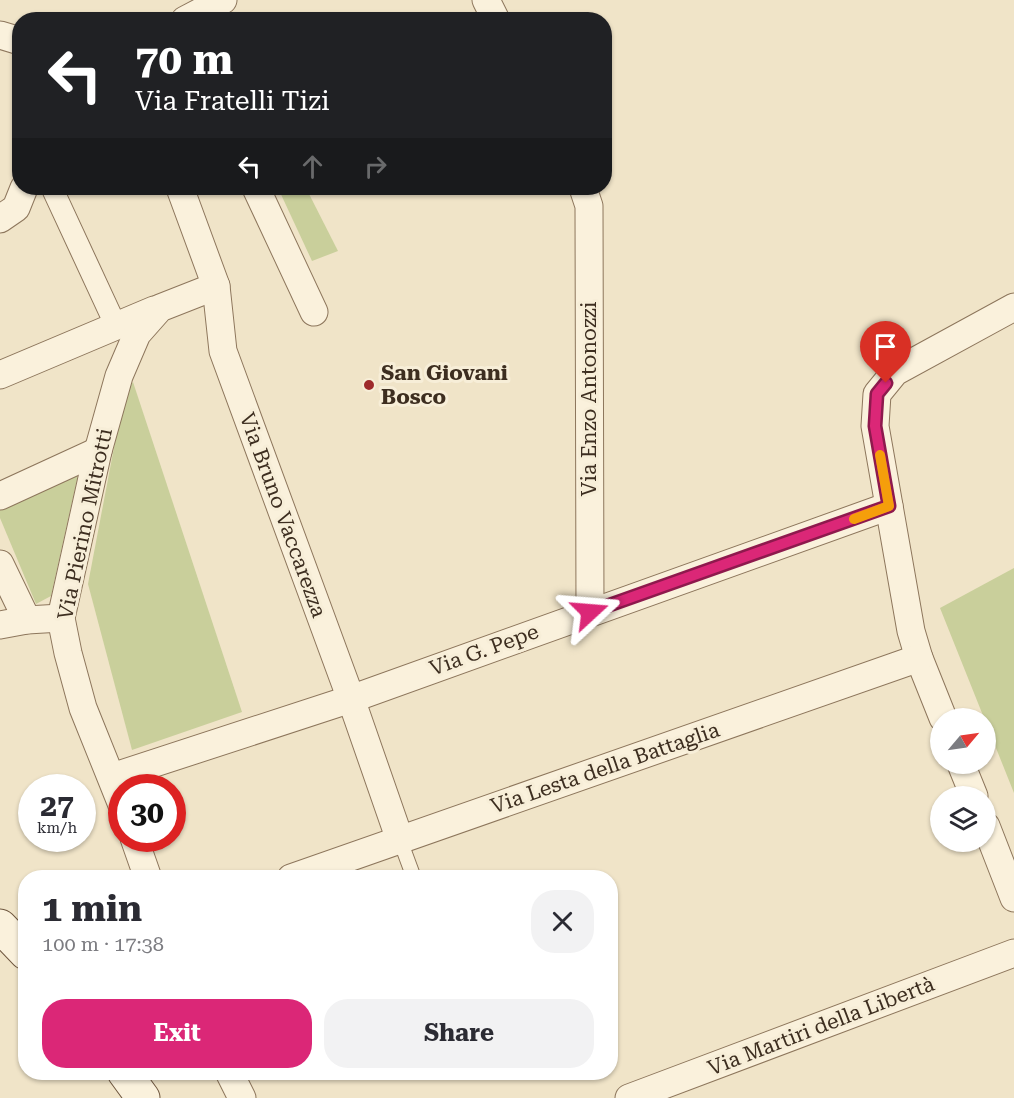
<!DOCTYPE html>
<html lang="en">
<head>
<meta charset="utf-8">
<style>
	body { margin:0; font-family:"Roboto Serif",serif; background:#f2f2f3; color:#2b2b33; height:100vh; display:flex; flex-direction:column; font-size:22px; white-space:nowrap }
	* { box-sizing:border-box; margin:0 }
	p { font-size:20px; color:#7c7c81 }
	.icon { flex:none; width:33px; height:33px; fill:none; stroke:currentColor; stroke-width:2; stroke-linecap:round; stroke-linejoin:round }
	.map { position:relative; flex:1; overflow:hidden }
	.drawer { position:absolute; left:18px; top:870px; width:600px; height:210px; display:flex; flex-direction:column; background:#fff; border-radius:24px; box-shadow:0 2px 4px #0004 }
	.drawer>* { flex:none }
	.hud { position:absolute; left:12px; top:12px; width:600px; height:183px; border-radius:24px; box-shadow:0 2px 4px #0004; background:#202124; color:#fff; overflow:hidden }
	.needle { width:39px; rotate:61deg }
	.controls { position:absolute; left:930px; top:708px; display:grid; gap:12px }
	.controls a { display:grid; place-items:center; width:66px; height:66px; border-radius:50%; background:#fff; box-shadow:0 2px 4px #0004; font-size:30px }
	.speed { position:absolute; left:18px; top:774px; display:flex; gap:12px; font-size:30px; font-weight:700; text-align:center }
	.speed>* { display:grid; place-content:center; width:78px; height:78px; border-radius:50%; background:#fff; box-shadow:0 2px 4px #0004; line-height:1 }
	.speed small { font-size:15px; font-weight:400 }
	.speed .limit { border:9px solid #d22; background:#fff; color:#111 }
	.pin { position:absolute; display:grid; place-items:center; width:51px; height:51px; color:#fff; margin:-62px -26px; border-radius:50% 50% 50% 0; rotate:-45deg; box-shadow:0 0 6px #0007 }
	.pin .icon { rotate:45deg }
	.me { position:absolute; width:66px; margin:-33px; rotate:71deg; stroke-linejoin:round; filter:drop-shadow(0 0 4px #0008) }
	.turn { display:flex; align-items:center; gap:21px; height:126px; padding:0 24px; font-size:27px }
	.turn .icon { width:78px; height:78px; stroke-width:2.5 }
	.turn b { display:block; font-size:42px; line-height:51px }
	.lanes { display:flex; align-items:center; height:57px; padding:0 24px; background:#0003; justify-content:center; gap:30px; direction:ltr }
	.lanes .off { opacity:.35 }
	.round { display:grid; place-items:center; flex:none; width:63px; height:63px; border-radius:24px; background:#f2f2f3 }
	.summary { display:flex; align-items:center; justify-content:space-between; height:102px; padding:0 24px }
	h1 { font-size:36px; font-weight:700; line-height:45px }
	.cta { display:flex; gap:12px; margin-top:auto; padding:12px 24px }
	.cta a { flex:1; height:69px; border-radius:24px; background:#db2777; color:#fff; font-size:24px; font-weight:700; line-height:69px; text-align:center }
	.cta a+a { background:#f2f2f3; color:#2b2b33 }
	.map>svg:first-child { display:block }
	.green { fill:#c9cf9b }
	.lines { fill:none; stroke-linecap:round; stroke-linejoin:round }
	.service-casing { stroke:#8d765c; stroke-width:16 }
	.pedestrian-casing { stroke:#8d765c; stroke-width:23 }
	.minor-casing { stroke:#8d765c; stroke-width:29 }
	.secondary-casing { stroke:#6f573f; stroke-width:35 }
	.service { stroke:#faf1dc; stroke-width:14 }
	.pedestrian { stroke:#faf1dc; stroke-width:21 }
	.minor { stroke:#faf1dc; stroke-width:27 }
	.secondary { stroke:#faf1dc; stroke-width:33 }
	.route-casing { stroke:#8e194d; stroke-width:15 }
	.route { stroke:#db2777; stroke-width:10 }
	.slow { stroke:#f59e0b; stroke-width:10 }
	.poi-dot { fill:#9e2a2b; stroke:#f7eed8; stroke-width:2 }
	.labels { text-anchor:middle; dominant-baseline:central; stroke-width:6; stroke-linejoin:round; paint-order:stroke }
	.poi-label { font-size:21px; font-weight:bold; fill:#3d2e20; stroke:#f7eed8; text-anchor:start }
	.street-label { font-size:21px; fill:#3d2e20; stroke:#f7eed8 }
</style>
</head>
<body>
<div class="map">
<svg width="1014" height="1098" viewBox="0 0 1014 1098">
	<rect width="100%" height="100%" fill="#f0e4c8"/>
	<!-- green -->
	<g class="green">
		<polygon points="278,188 306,188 338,251 312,261"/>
		<polygon points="133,382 242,712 132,750 88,584 124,395"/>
		<polygon points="78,475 51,596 36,604 0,518 0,509"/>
		<polygon points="1014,568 1014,793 940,608"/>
	</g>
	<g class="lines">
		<defs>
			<polyline id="service" points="400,840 414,878"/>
			<polyline id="pedestrian" points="52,188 116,326"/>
			<g id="minor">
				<polyline points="486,0 496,20"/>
				<polyline points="185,20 223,0"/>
				<polyline points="0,35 20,41"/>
				<polyline points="180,188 216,286 223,351 351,699 400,840"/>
				<polyline points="256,188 314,312"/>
				<polyline points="583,188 589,206 590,612"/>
				<polyline points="0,219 16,208 24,188"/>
				<polyline points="0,375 154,310"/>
				<polyline points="0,496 98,451"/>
				<polyline points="0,564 27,620"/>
				<polyline points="0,625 27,620 61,618"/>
				<polyline points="943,718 919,658 911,631 875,426 877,394 895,372 1014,307"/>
				<polyline points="961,764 974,796"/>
				<polyline points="112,777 351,699 889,506"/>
				<polyline points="122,805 83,708 68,653 61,618 98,451 119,376 137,334 160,308 216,286"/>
				<polyline points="986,826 1014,898"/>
				<polyline points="134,838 148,878"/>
				<polyline points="291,878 919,658"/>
				<polyline points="229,1072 242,1098"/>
				<polyline points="629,1098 1014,953"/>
			</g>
			<g id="secondary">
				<polyline points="0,926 26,953"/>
				<polyline points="124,1072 143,1098"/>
			</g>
		</defs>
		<!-- service casing -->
		<use href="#service" class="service-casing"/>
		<!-- pedestrian casing -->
		<use href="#pedestrian" class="pedestrian-casing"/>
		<!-- minor casing -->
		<use href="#minor" class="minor-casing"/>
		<!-- secondary casing -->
		<use href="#secondary" class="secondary-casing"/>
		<!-- service -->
		<use href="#service" class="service"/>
		<!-- pedestrian -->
		<use href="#pedestrian" class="pedestrian"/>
		<!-- minor -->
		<use href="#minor" class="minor"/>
		<!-- secondary -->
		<use href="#secondary" class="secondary"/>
	</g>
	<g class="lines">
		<defs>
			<polyline id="route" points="590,612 889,506 875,426 877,394 886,383"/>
		</defs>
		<!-- route casing -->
		<use href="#route" class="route-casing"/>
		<!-- route -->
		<use href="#route" class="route"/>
		<!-- slow -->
		<polyline class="slow" points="854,519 889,506 880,455"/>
	</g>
	<!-- markers -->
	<circle class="poi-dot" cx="369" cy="385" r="6"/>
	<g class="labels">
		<!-- poi labels -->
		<g class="poi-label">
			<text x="381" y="373">San Giovani<tspan x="381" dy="24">Bosco</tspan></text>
		</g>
		<!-- street labels -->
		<g class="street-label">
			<text transform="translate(589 399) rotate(-90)">Via Enzo Antonozzi</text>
			<text transform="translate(283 515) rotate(70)">Via Bruno Vaccarezza</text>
			<text transform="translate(85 524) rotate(-78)">Via Pierino Mitrotti</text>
			<text transform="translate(484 650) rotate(-20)">Via G. Pepe</text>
			<text transform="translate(605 768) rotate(-19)">Via Lesta della Battaglia</text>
			<text transform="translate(821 1026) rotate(-21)">Via Martiri della Libertà</text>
		</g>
	</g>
</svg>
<div class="controls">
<a><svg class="needle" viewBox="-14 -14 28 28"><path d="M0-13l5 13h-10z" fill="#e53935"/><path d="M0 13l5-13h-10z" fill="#7c7c81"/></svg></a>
<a><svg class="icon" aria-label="layers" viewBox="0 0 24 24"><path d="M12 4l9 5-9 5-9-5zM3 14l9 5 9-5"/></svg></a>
</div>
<div class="speed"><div>27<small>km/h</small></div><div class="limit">30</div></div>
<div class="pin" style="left:886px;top:383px;background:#d93025"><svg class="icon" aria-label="arrive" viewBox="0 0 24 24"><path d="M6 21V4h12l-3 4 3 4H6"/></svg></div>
<svg class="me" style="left:590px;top:612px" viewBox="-20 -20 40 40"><path d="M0-17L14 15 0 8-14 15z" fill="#db2777" stroke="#fff" stroke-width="4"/></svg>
<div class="hud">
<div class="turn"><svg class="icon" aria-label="left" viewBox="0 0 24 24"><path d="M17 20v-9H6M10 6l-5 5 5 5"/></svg><div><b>70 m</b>Via Fratelli Tizi</div></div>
<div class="lanes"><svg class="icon" aria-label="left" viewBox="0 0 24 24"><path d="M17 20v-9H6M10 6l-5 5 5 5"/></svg><svg class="icon off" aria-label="ahead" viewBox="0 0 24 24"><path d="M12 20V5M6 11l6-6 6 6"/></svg><svg class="icon off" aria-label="right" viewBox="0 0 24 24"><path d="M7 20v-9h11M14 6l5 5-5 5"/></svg></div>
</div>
<section class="drawer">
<div class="summary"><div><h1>1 min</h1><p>100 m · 17:38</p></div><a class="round"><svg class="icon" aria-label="close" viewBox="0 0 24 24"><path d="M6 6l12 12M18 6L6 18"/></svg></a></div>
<div class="cta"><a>Exit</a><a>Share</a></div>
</section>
</div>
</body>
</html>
